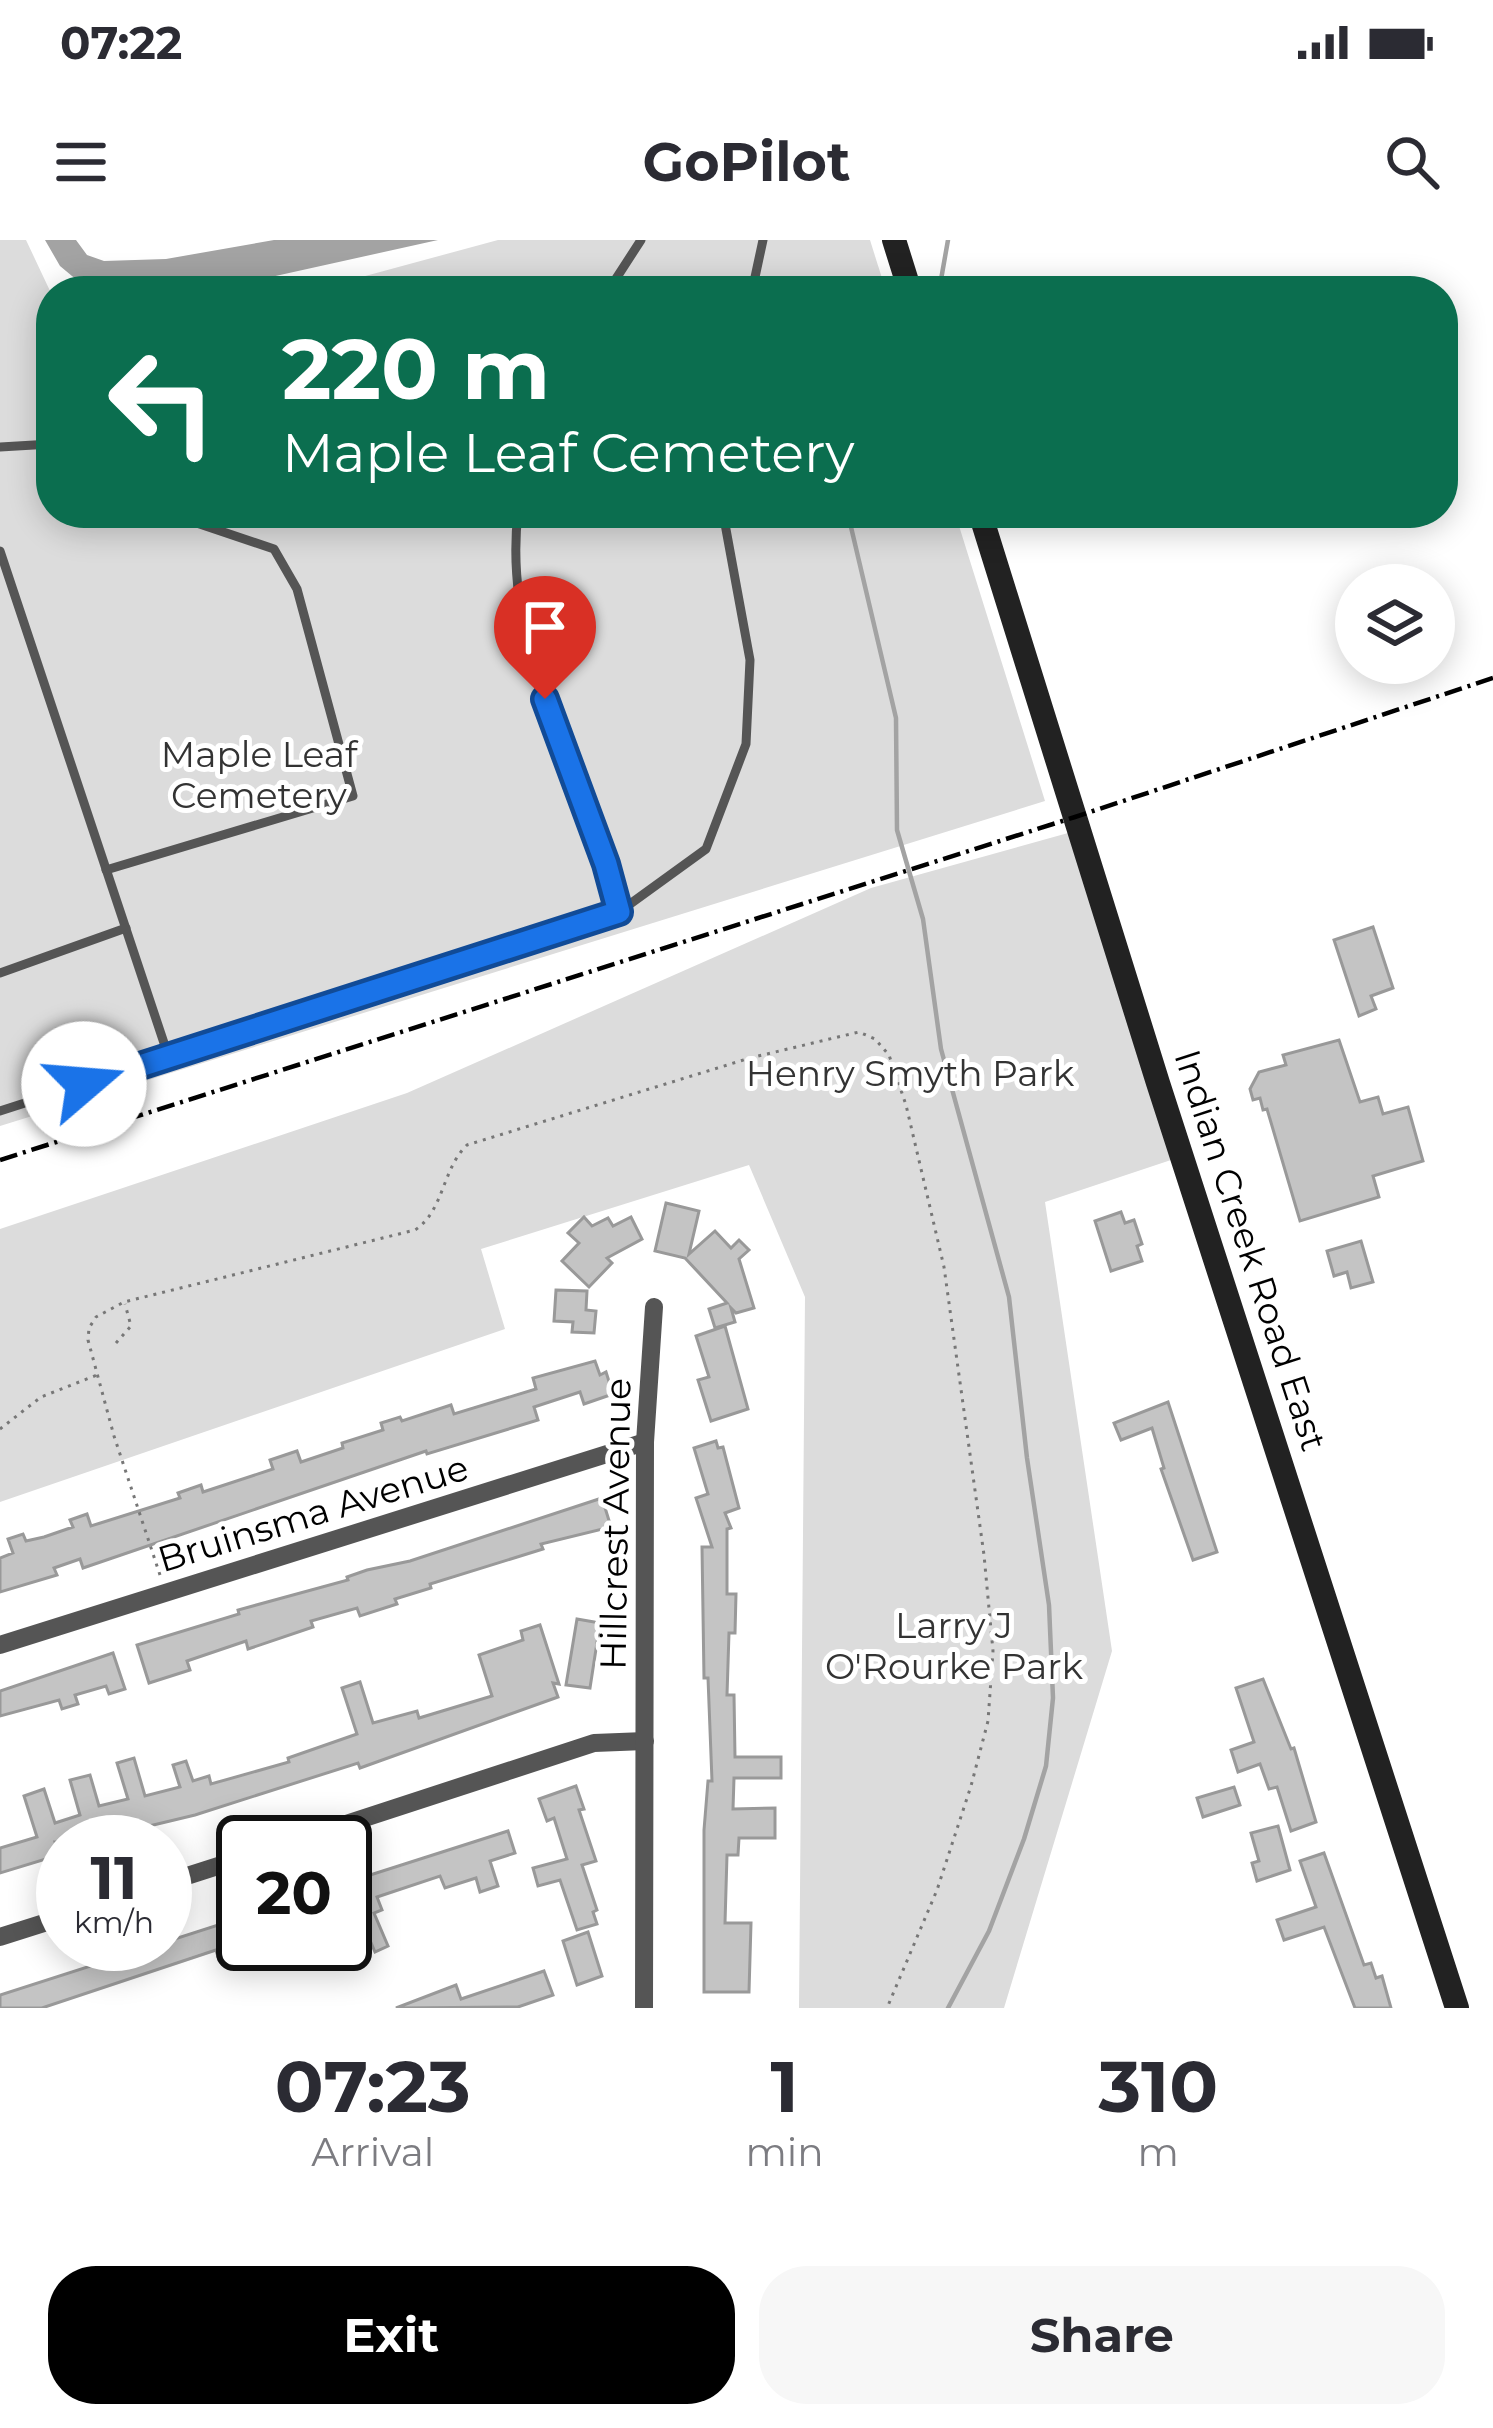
<!DOCTYPE html>
<html lang="en">
<head>
<meta charset="utf-8">
<style>
	body { margin:0; font-family:Montserrat,sans-serif; background:#f7f7f7; color:#2b2b33; height:100vh; display:flex; flex-direction:column; font-size:45px; white-space:nowrap }
	* { box-sizing:border-box; margin:0 }
	p { font-size:39px; color:#7c7c81 }
	.icon { flex:none; width:66px; height:66px; fill:none; stroke:currentColor; stroke-width:2; stroke-linecap:round; stroke-linejoin:round }
	.map { position:relative; height:1768px; overflow:hidden }
	.panel { display:flex; flex-direction:column; background:#fff; flex:1 }
	.panel>* { flex:none }
	.hud { position:absolute; left:36px; top:36px; width:1422px; height:252px; border-radius:48px; box-shadow:0 6px 30px #0003; background:#0b6e4f; color:#fff; overflow:hidden }
	.controls { position:absolute; left:1335px; top:324px; display:grid; gap:24px }
	.controls a { display:grid; place-items:center; width:120px; height:120px; border-radius:50%; background:#fff; box-shadow:0 6px 30px #0003; font-size:60px }
	.speed { position:absolute; left:36px; top:1575px; display:flex; gap:24px; font-size:60px; font-weight:700; text-align:center }
	.speed>* { display:grid; place-content:center; width:156px; height:156px; border-radius:50%; background:#fff; box-shadow:0 6px 30px #0003; line-height:1 }
	.speed small { font-size:30px; font-weight:400 }
	.speed .limit { border:6px solid #111; border-radius:18px; background:#fff; color:#111 }
	.pin { position:absolute; display:grid; place-items:center; width:102px; height:102px; color:#fff; margin:-123px -51px; border-radius:50% 50% 50% 0; rotate:-45deg; box-shadow:0 0 12px #0007 }
	.pin .icon { rotate:45deg }
	.me { position:absolute; width:132px; margin:-66px; rotate:72deg; stroke-linejoin:round; filter:drop-shadow(0 0 9px #0008) }
	.turn { display:flex; align-items:center; gap:42px; height:252px; padding:0 48px; font-size:54px }
	.turn .icon { width:156px; height:156px; stroke-width:2.5 }
	.turn b { display:block; font-size:84px; line-height:102px }
	.eta { display:flex; justify-content:space-evenly; align-items:center; height:204px; text-align:center }
	.eta b { font-size:72px; font-weight:700; line-height:84px }
	.action { display:flex; gap:24px; margin-top:auto; padding:24px 48px }
	.action a { flex:1; height:138px; border-radius:48px; background:#000; color:#fff; font-size:48px; font-weight:700; line-height:138px; text-align:center }
	.action a+a { background:#f7f7f7; color:#2b2b33 }
	.status { display:flex; justify-content:space-between; align-items:center; height:84px; padding:0 60px; background:#fff; direction:ltr }
	.status svg { height:33px; fill:currentColor }
	header { display:flex; justify-content:space-between; align-items:center; height:156px; padding:0 48px; background:#fff; font-size:54px; font-weight:700 }
	.map>svg:first-child { display:block }
	.green { fill:#dcdcdc }
	.water { fill:#a3a3a3 }
	.lines { fill:none; stroke-linecap:round; stroke-linejoin:round }
	.stream { stroke:#a3a3a3; stroke-width:4.5 }
	.building { fill:#c4c4c4; stroke:#999; stroke-width:3 }
	.path { stroke:#777; stroke-width:3; stroke-dasharray:3 6; stroke-linecap:butt }
	.service { stroke:#555; stroke-width:9 }
	.minor { stroke:#555; stroke-width:18 }
	.secondary { stroke:#222; stroke-width:24 }
	.rail { stroke:#000; stroke-width:4.5; stroke-dasharray:18 6 3 6; stroke-linecap:butt }
	.route-casing { stroke:#114b97; stroke-width:30 }
	.route { stroke:#1a73e8; stroke-width:21 }
	.labels { text-anchor:middle; dominant-baseline:central; stroke-width:10; stroke-linejoin:round; paint-order:stroke }
	.park-label { font-size:36px; fill:#333; stroke:#fff }
	.street-label { font-size:36px; fill:#000; stroke:#fff }
</style>
</head>
<body>
<div class="status"><b>07:22</b><svg viewBox="0 0 49 12"><path d="M0 12V9h3v3zM5 12V6h3v6zM10 12V3h3v9zM15 12V0h3v12zM26 1h20v11H26zM47 4h2v5h-2z"/></svg></div>
<header><svg class="icon" aria-label="menu" viewBox="0 0 24 24"><path d="M4 6h16M4 12h16M4 18h16"/></svg>GoPilot<svg class="icon" aria-label="search" viewBox="0 0 24 24"><circle cx="10" cy="10" r="6"/><path d="M15 15l6 6"/></svg></header>
<div class="map">
<svg width="1493" height="1768" viewBox="0 0 1493 1768">
	<rect width="100%" height="100%" fill="#fff"/>
	<!-- green -->
	<g class="green">
		<polygon points="0,0 26,0 51,53 51,273 955,273 1045,561 0,886"/>
		<polygon points="498,0 870,0 886,51 310,51"/>
		<polygon points="1068,593 1174,919 1045,962 1112,1411 1004,1768 799,1768 805,1057 749,925 481,1009 505,1089 0,1262 0,989 407,853 871,648"/>
	</g>
	<!-- water -->
	<polygon class="water" points="45,0 76,0 87,15 104,21 166,19 274,0 438,0 208,51 90,51 60,26"/>
	<g class="lines">
		<!-- stream -->
		<g class="stream">
			<polyline points="939,51 948,0"/>
			<polyline points="852,273 851,287 896,478 897,590 923,679 941,809 1009,1057 1027,1218 1049,1365 1053,1458 1046,1526 1024,1599 989,1691 948,1768"/>
		</g>
	</g>
	<!-- building -->
	<g class="building">
		<polygon points="1373,687 1393,748 1371,756 1376,769 1359,776 1334,700"/>
		<polygon points="1339,800 1360,862 1378,857 1383,874 1408,867 1423,921 1373,936 1379,957 1300,981 1267,869 1263,870 1260,858 1253,860 1250,849 1259,832 1286,825 1283,815"/>
		<polygon points="666,963 699,971 689,1014 715,991 731,1008 739,1000 749,1010 739,1019 754,1068 736,1073 731,1068 735,1082 715,1088 709,1069 727,1063 685,1018 655,1011"/>
		<polygon points="1121,972 1125,983 1134,980 1142,1004 1137,1006 1142,1021 1111,1031 1095,981"/>
		<polygon points="584,977 592,986 608,978 613,986 631,977 642,999 607,1018 612,1023 589,1047 562,1021 579,1003 568,993"/>
		<polygon points="1361,1001 1373,1042 1351,1048 1347,1032 1334,1036 1327,1011"/>
		<polygon points="556,1050 587,1051 586,1070 596,1071 594,1093 572,1092 573,1082 554,1081"/>
		<polygon points="725,1086 748,1169 711,1181 698,1140 709,1137 696,1096"/>
		<polygon points="595,1121 600,1135 606,1132 613,1154 584,1164 580,1152 534,1167 538,1180 427,1214 426,1211 83,1328 80,1319 54,1328 57,1335 0,1352 0,1318 13,1313 8,1299 23,1294 26,1301 44,1297 73,1287 70,1280 87,1274 91,1286 180,1258 178,1253 201,1245 203,1252 273,1229 270,1220 297,1211 301,1222 343,1208 342,1203 383,1190 381,1183 400,1177 402,1181 451,1165 454,1174 536,1149 533,1138"/>
		<polygon points="1168,1162 1217,1312 1193,1320 1161,1229 1164,1228 1152,1188 1121,1200 1114,1183"/>
		<polygon points="716,1201 718,1208 723,1207 739,1268 725,1273 731,1288 727,1289 727,1354 736,1354 735,1393 729,1393 727,1455 734,1455 735,1517 781,1517 781,1538 734,1538 733,1569 775,1568 775,1598 739,1598 738,1615 727,1615 725,1683 751,1683 749,1752 704,1752 704,1590 708,1541 712,1541 708,1438 704,1438 702,1307 712,1307 696,1258 708,1254 694,1208"/>
		<polygon points="602,1258 611,1287 541,1304 543,1309 430,1344 431,1348 395,1359 397,1364 360,1376 357,1368 311,1381 313,1387 248,1409 246,1401 187,1421 190,1430 149,1443 137,1405 239,1374 238,1370 348,1340 347,1337 367,1330 410,1321"/>
		<polygon points="577,1379 600,1383 590,1448 566,1445"/>
		<polygon points="540,1385 559,1444 553,1443 558,1457 360,1528 358,1523 195,1575 99,1598 101,1602 55,1602 59,1615 0,1633 0,1608 37,1597 24,1556 44,1549 55,1583 80,1575 70,1540 90,1535 99,1566 128,1559 117,1523 134,1518 145,1556 180,1547 173,1525 186,1521 193,1541 209,1536 211,1544 289,1522 288,1518 357,1494 342,1448 360,1442 373,1483 417,1471 419,1478 492,1456 479,1415 523,1400 521,1391"/>
		<polygon points="113,1413 125,1449 109,1454 106,1446 75,1455 78,1464 62,1469 59,1460 0,1476 0,1451"/>
		<polygon points="1263,1439 1291,1509 1294,1508 1316,1582 1291,1591 1277,1547 1269,1549 1260,1524 1238,1532 1231,1510 1254,1502 1236,1448"/>
		<polygon points="576,1546 584,1569 579,1570 596,1621 582,1625 597,1670 593,1672 597,1684 577,1690 560,1640 538,1646 533,1628 567,1619 554,1578 547,1581 539,1559"/>
		<polygon points="1234,1547 1240,1565 1203,1577 1197,1558"/>
		<polygon points="1278,1586 1290,1630 1257,1641 1252,1623 1259,1621 1251,1593"/>
		<polygon points="508,1591 515,1613 490,1621 498,1646 480,1652 476,1638 445,1648 440,1636 377,1657 382,1670 374,1673 388,1706 375,1712 360,1677 348,1682 345,1661 350,1660 345,1643"/>
		<polygon points="1324,1613 1364,1725 1371,1723 1376,1738 1382,1736 1391,1768 1355,1768 1324,1687 1284,1700 1277,1680 1316,1667 1300,1621"/>
		<polygon points="243,1677 244,1712 219,1720 216,1710 42,1768 0,1768 0,1755"/>
		<polygon points="588,1692 602,1736 577,1745 563,1701"/>
		<polygon points="544,1731 553,1755 518,1767 396,1768 456,1745 461,1759"/>
	</g>
	<g class="lines">
		<!-- path -->
		<g class="path">
			<polyline points="116,1103 131,1086 125,1064"/>
			<polyline points="0,1189 41,1157 97,1135"/>
			<path d="M160,1335L114,1196L88,1100L89,1088L96,1077L124,1062L415,990C444,971 442,929 467,905L750,818L859,792L875,799L889,815L906,865L944,1027L984,1315L993,1411L988,1481L971,1546L937,1650L887,1768"/>
		</g>
		<!-- service -->
		<g class="service">
			<polyline points="608,51 641,0"/>
			<polyline points="752,51 763,0"/>
			<polyline points="0,207 51,204"/>
			<path d="M518,273C501,413 585,541 619,672"/>
			<polyline points="0,311 169,818"/>
			<polyline points="106,630 353,556 297,349 274,309 167,273"/>
			<polyline points="0,733 126,688"/>
			<polyline points="0,871 619,672 706,609 746,504 750,420 723,273"/>
		</g>
		<!-- minor -->
		<g class="minor">
			<polyline points="0,1405 645,1202"/>
			<polyline points="291,1602 594,1503 645,1501"/>
			<polyline points="165,1643 243,1618"/>
			<polyline points="0,1697 63,1677"/>
			<polyline points="644,1768 645,1202 654,1067"/>
		</g>
		<!-- secondary -->
		<g class="secondary">
			<polyline points="894,0 910,51"/>
			<polyline points="980,273 1158,843 1457,1768"/>
		</g>
		<!-- rail -->
		<polyline class="rail" points="0,920 1075,577 1493,438"/>
	</g>
	<g class="lines">
		<defs>
			<polyline id="route" points="84,844 619,672 606,624 545,459"/>
		</defs>
		<!-- route casing -->
		<use href="#route" class="route-casing"/>
		<!-- route -->
		<use href="#route" class="route"/>
	</g>
	<g class="labels">
		<!-- park labels -->
		<g class="park-label">
			<text x="259" y="514">Maple Leaf<tspan x="259" dy="41">Cemetery</tspan></text>
			<text x="910" y="833">Henry Smyth Park</text>
			<text x="954" y="1385">Larry J<tspan x="954" dy="41">O'Rourke Park</tspan></text>
		</g>
		<!-- street labels -->
		<g class="street-label">
			<text transform="translate(1251 1010) rotate(72)">Indian Creek Road East</text>
			<text transform="translate(313 1273) rotate(-17)">Bruinsma Avenue</text>
			<text transform="translate(615 1284) rotate(-89)">Hillcrest Avenue</text>
		</g>
	</g>
</svg>
<div class="controls">
<a><svg class="icon" aria-label="layers" viewBox="0 0 24 24"><path d="M12 4l9 5-9 5-9-5zM3 14l9 5 9-5"/></svg></a>
</div>
<div class="speed"><div>11<small>km/h</small></div><div class="limit">20</div></div>
<div class="pin" style="left:545px;top:459px;background:#d93025"><svg class="icon" aria-label="arrive" viewBox="0 0 24 24"><path d="M6 21V4h12l-3 4 3 4H6"/></svg></div>
<svg class="me" style="left:84px;top:844px" viewBox="-20 -20 40 40"><circle r="19" fill="#fff"/><path d="M0-13L10 11 0 6-10 11z" fill="#1a73e8"/></svg>
<div class="hud">
<div class="turn"><svg class="icon" aria-label="left" viewBox="0 0 24 24"><path d="M17 20v-9H6M10 6l-5 5 5 5"/></svg><div><b>220 m</b>Maple Leaf Cemetery</div></div>
</div>
</div>
<section class="panel">
<div class="eta">
<div><b>07:23</b><p>Arrival</p></div>
<div><b>1</b><p>min</p></div>
<div><b>310</b><p>m</p></div>
</div>
<div class="action"><a>Exit</a><a>Share</a></div>
</section>
</body>
</html>
